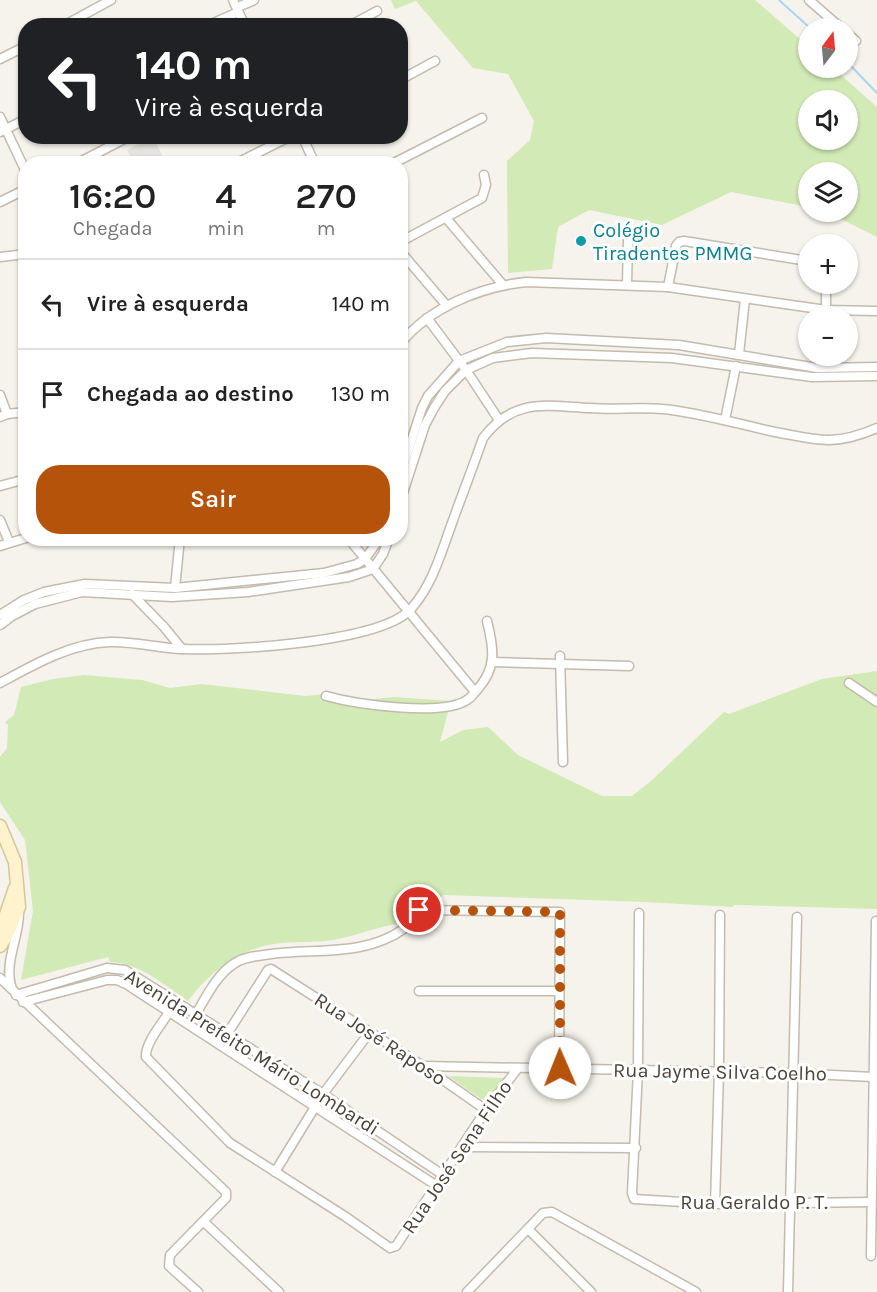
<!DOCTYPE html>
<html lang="pt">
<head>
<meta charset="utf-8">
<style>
	body { margin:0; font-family:Karla,sans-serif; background:#f6f6f6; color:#222; height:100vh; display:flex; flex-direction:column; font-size:22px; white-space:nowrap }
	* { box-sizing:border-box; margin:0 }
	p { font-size:20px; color:#767676 }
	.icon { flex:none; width:33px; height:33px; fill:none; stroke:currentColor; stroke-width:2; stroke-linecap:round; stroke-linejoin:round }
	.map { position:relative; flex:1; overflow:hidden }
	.side { position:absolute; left:18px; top:156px; width:390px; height:390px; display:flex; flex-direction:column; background:#fff; border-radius:24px; box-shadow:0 2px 4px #0004 }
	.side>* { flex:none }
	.top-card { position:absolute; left:18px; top:18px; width:390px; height:126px; border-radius:24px; box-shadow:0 2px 4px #0004; background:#202124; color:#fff; overflow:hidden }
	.needle { width:39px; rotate:16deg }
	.buttons { position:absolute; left:798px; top:18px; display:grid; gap:12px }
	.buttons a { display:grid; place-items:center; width:60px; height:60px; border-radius:50%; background:#fff; box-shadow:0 2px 4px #0004; font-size:30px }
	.pin { position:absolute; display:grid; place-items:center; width:51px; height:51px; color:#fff; margin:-26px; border:3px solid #fff; border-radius:50%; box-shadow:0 2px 6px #0007 }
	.me { position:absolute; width:66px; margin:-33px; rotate:359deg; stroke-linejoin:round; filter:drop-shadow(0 0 4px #0008) }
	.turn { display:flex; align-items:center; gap:21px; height:126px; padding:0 18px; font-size:27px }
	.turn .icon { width:78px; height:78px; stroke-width:2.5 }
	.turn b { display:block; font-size:42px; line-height:51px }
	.eta { display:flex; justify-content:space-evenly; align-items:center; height:102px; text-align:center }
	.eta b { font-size:36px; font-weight:600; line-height:42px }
	.cta { display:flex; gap:12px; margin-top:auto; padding:12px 18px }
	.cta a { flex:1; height:69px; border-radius:24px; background:#b45309; color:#fff; font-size:24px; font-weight:600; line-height:69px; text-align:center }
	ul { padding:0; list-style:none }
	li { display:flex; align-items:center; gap:18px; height:90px; padding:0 18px; border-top:2px solid #e0e0e0 }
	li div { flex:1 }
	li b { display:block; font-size:22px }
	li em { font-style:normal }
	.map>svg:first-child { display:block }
	.green { fill:#d2eab5; fill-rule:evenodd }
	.parking { fill:#e5e3e0 }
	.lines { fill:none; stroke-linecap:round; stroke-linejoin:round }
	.stream { stroke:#a9d4f2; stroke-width:2 }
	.street-casing { stroke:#c2bbae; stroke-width:11 }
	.secondary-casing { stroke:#d6c79b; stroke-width:15 }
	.street { stroke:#fff; stroke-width:8 }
	.secondary { stroke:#fff3cd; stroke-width:12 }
	.route { stroke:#b45309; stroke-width:10; stroke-dasharray:0 18 }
	.culture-dot { fill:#0f9aa8; stroke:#fff; stroke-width:2 }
	.labels { text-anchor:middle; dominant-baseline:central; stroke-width:6; stroke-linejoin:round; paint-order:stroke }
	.culture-label { font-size:20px; fill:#0d838f; stroke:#fff; text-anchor:start }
	.street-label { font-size:20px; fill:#4b4439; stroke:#fff }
</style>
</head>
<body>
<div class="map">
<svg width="877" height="1292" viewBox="0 0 877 1292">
	<rect width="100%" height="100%" fill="#f6f3ec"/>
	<!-- green -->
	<g class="green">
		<path d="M391,0H755L808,46V68H833L877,107V237L827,212H848V172H808V207L731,192L662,225L589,210L558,227L552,269L508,273L507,161L530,140L534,121L508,74L473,68L416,1L395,9ZM848,100V140H808V100Z"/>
		<path d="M877,671V909L734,905L733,907L646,902L444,895L399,917L396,924C374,928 355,936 333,940C314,943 293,941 274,944C238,949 209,973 188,1001C164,985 140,963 110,962L108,957L21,980L33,911L25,840L0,802V757L7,748L8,725L5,722L14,715L21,687L53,679L84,675L142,680L170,688L201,684L305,696L336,693L363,700L394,697L451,701L440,742L463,730L488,727L518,755L602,796H632L651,781L724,712L729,714L822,679Z"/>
		<polygon points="448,1076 504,1078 486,1102"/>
	</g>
	<!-- parking -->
	<polygon class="parking" points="151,137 153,137 163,157 151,163 134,163 127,150"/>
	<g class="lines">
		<!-- stream -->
		<g class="stream">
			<polyline points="779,0 810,28"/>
			<polyline points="848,63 877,93"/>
		</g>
		<defs>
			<g id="street">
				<polyline points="233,0 245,26"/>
				<polyline points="809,0 841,28"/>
				<polyline points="238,7 254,0"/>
				<polyline points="63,26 111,0"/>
				<polyline points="207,26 238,12"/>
				<polyline points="349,26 377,11"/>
				<polyline points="848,34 856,41"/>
				<polyline points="0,59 26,46"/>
				<polyline points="400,80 435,61"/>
				<polyline points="0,117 26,172"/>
				<polyline points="0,132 26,119"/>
				<polyline points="302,136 315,164"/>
				<polyline points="76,164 130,136"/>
				<polyline points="235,164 291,136"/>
				<polyline points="392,164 482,118"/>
				<polyline points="0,202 26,189"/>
				<polyline points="446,218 503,285"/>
				<polyline points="400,242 482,198 486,185 484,175"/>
				<polyline points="400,251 447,306"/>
				<polyline points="0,257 26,254"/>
				<polyline points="627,285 628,239"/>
				<polyline points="668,287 676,246 679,242 684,241 808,261"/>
				<polyline points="826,310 826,284"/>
				<polyline points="427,318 466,370 499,420"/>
				<path d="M400,344C430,307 480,287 526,282L668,287L826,310L877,311"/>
				<polyline points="739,354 745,299"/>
				<polyline points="0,395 7,414"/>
				<polyline points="0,417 7,414 26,412"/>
				<polyline points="725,420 736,366"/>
				<polyline points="400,476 422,408 428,396 459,361 507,342 546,338 679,345 817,368 877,367"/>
				<polyline points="0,486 26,479"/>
				<polyline points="400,502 425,425 434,408 445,391 466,370 493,358 532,353 672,358 812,377 877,376"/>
				<polyline points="0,520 9,542"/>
				<polyline points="348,538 475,692"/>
				<polyline points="0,546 26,538"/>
				<polyline points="175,588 180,538"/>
				<polyline points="132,594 164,627 182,649"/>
				<polyline points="0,615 24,600 44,592 85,584 175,588 324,573 357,564 365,559 380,538"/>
				<polyline points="0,625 12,616 35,604 82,592 172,597 248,592 349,577 373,569 383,554 389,538"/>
				<polyline points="560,656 563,762"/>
				<polyline points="492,662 629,666"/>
				<path d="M0,683C33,665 71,643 110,642C133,641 158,648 182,649C229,651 380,643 411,609C433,584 441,553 452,523C462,495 473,467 483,438C514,397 546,406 590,408C614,410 639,407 663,409C701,413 738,424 775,432C793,435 811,440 829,440C846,440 861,435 877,428"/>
				<polyline points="849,683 877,702"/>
				<path d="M326,696C355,704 442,717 467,700C471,698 474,693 477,690C497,668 494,649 487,621"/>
				<polyline points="639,913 638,1070 632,1193 634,1199 715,1204 871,1202"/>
				<polyline points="0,978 226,1192 226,1198 170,1255 169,1266 198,1292"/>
				<path d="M12,989C3,963 19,939 19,913"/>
				<polyline points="419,991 559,991"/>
				<polyline points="16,995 107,968 125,970 323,1094 443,1175"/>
				<polyline points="23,1002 107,980 117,980 126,984 437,1186"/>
				<path d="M169,1012C162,1024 145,1043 146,1057L230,1143L346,1217L390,1248L396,1246L486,1110L518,1068"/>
				<path d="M196,1014C206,997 217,974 235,963C245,956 259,956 271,954C317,948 365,957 405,928C412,923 414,916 419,910L560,912L559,1068"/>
				<polyline points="220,1045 268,970 271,969 423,1066 486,1110"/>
				<polyline points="423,1066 792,1073 873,1077"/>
				<polyline points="463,1147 636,1148"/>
				<polyline points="275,1172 323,1094 369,1033"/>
				<polyline points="715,1204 719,1071 720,915"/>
				<polyline points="204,1222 279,1292"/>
				<polyline points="528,1229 591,1292"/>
				<polyline points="871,1256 876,921"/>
				<polyline points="467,1292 543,1213 552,1212 696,1292"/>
				<polyline points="788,1292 797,917"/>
			</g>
			<g id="secondary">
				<polyline points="0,826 15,862 19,907 7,935 0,946"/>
				<polyline points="0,932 15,888"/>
			</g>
		</defs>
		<!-- street casing -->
		<use href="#street" class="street-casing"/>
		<!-- secondary casing -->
		<use href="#secondary" class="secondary-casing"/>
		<!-- street -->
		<use href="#street" class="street"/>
		<!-- secondary -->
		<use href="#secondary" class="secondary"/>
	</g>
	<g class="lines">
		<!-- route -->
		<polyline class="route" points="419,910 560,912 560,1068"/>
	</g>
	<!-- markers -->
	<circle class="culture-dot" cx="581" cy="241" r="6"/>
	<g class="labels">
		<!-- culture labels -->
		<g class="culture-label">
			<text x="593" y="230">Colégio<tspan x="593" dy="23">Tiradentes PMMG</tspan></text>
		</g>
		<!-- street labels -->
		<g class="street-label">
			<text transform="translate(380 1039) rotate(33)">Rua José Raposo</text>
			<text transform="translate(252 1052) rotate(32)">Avenida Prefeito Mário Lombardi</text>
			<text transform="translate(720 1072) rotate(1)">Rua Jayme Silva Coelho</text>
			<text transform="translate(457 1157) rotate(-56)">Rua José Sena Filho</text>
			<text x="754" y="1202">Rua Geraldo P. T.</text>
		</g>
	</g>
</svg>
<div class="buttons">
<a><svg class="needle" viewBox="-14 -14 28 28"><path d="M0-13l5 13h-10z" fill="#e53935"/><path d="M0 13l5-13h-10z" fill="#767676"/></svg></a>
<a><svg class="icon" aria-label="sound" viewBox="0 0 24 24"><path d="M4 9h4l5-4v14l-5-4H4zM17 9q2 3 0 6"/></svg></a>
<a><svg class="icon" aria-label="layers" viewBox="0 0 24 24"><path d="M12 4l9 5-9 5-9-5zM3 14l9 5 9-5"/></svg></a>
<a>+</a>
<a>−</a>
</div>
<div class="pin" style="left:419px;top:910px;background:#d93025"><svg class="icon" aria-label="arrive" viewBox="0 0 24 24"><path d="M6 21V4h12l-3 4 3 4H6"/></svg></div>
<svg class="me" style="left:560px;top:1068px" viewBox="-20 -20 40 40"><circle r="19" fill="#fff"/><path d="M0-13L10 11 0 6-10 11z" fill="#b45309"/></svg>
<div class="top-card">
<div class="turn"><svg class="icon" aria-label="left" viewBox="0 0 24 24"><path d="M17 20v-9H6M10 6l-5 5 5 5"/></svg><div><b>140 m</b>Vire à esquerda</div></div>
</div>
<section class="side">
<div class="eta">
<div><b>16:20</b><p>Chegada</p></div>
<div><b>4</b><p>min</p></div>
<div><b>270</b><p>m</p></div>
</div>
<ul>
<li><svg class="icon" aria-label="left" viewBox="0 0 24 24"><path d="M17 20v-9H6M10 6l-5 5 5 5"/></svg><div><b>Vire à esquerda</b></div><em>140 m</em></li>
<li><svg class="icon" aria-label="arrive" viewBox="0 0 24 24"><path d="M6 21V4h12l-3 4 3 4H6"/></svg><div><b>Chegada ao destino</b></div><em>130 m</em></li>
</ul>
<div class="cta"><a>Sair</a></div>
</section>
</div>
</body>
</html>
